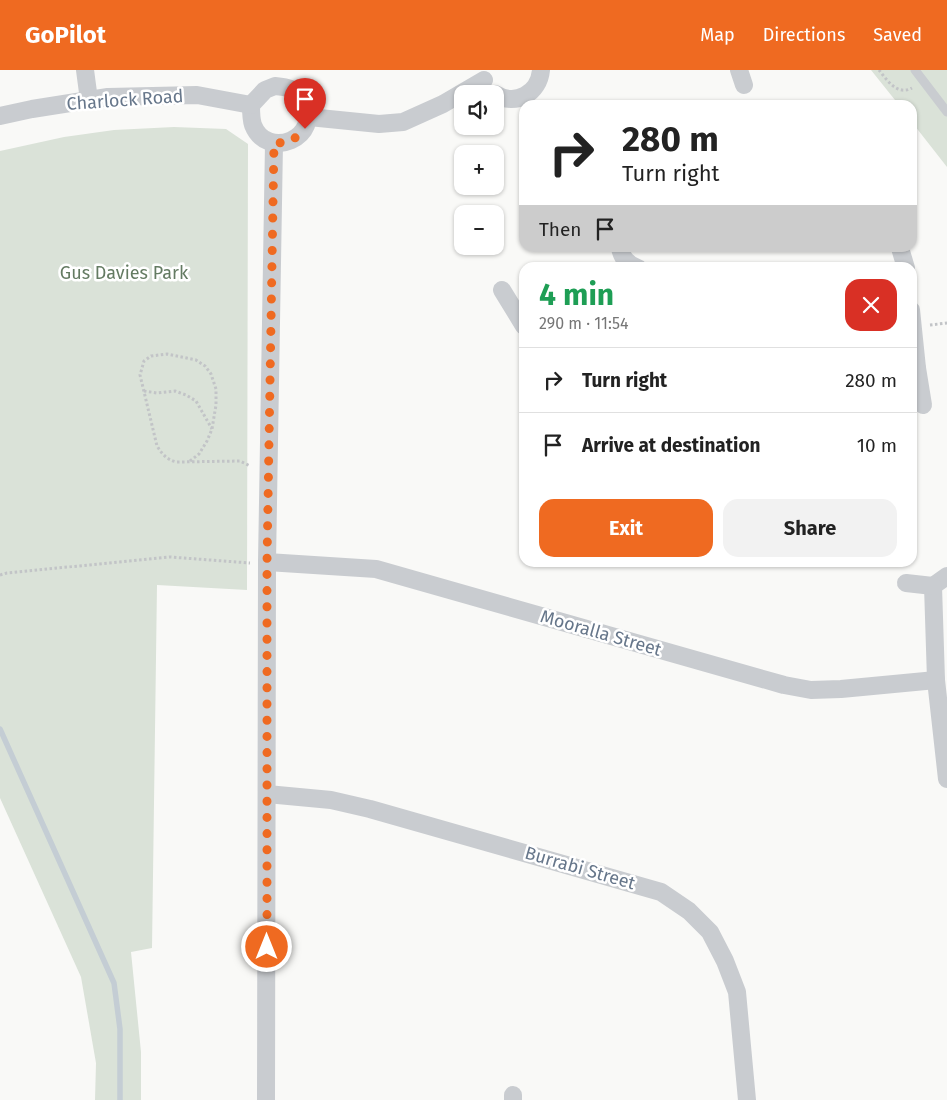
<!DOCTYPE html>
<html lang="en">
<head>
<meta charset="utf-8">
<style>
	body { margin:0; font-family:"Fira Sans",sans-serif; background:#f2f2f2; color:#222; height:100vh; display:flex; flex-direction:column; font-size:19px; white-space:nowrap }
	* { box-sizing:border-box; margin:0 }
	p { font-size:16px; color:#767676 }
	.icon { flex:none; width:28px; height:28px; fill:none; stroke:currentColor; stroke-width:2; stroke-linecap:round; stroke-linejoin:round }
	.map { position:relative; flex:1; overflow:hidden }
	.panel { position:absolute; left:519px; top:192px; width:398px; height:305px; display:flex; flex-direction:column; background:#fff; border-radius:15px; box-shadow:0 1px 4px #0004 }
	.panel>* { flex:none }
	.banner { position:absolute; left:519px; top:30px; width:398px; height:152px; border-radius:15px; box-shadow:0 1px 4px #0004; background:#fff; color:#222; overflow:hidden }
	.fabs { position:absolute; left:454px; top:15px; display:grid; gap:10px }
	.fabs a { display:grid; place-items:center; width:50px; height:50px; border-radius:10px; background:#fff; box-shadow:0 1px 4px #0004; font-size:25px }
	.pin { position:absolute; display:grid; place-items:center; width:42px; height:42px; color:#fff; margin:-51px -21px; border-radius:50% 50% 50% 0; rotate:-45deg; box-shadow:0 0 5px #0007 }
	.pin .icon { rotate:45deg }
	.me { position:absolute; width:55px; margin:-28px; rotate:0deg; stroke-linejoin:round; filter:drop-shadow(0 0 4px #0008) }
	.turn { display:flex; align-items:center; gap:18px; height:105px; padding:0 20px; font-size:22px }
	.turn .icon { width:65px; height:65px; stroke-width:2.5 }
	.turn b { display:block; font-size:35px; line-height:42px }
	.then { display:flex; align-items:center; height:48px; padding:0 20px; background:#0003; gap:10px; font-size:19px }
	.round { display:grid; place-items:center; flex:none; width:52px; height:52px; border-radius:15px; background:#f2f2f2 }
	.head { display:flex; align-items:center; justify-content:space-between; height:85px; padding:0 20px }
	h1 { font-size:30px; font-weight:700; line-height:38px; color:#1e9e55 }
	.cta { display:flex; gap:10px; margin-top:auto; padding:10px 20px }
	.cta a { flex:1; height:58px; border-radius:15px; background:#ef6a21; color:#fff; font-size:20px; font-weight:700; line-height:58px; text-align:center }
	.cta a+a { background:#f2f2f2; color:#222 }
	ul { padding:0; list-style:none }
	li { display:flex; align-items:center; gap:15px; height:65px; padding:0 20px; border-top:1px solid #e0e0e0 }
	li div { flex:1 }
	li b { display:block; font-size:19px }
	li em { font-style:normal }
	header { display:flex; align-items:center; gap:30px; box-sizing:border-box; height:70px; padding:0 25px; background:#ef6a21; color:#fff }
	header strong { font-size:24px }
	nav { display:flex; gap:28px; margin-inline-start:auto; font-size:18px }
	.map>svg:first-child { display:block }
	.green { fill:#dae2d8 }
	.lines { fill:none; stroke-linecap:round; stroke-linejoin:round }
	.stream { stroke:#c4cdd4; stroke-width:5.5 }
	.path { stroke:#c2c4c7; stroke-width:3; stroke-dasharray:2.5 2.5; stroke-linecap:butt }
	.lane { stroke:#c9ccd0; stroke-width:9 }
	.street { stroke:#c9ccd0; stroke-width:18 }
	.route { stroke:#ef6a21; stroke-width:9; stroke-dasharray:0 16.2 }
	.labels { text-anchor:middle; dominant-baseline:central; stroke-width:5; stroke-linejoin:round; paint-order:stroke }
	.street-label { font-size:18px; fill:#66768a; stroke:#fff }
	.park-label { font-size:18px; fill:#647b62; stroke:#fff }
</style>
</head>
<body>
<header>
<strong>GoPilot</strong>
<nav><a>Map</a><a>Directions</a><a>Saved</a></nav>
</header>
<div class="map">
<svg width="947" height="1030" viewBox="0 0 947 1030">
	<rect width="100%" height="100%" fill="#f9f9f7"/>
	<!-- green -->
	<g class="green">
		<polygon points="871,0 947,0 947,97 911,51 911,35 899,35"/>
		<polygon points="174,57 226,59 248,74 247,520 157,515 152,878 131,882 141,982 141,1030 95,1030 96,993 81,907 0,728 0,81 64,67 114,60"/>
	</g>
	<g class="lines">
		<!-- stream -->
		<polyline class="stream" points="0,659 114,913 120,959 120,1030"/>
		<!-- path -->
		<g class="path">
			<path d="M879,0C887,10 897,26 912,18"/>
			<polyline points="930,255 947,253"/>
			<polyline points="144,321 157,323 175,321 186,325 196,331 212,359"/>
			<path d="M190,391L199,384L207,371L212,359L216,335V319L211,304L205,296L196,290L167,284L151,286L144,291L140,305L157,376C162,384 167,390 177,392L240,391L250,396"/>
			<polyline points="0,505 7,503 170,487 250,493"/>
		</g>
		<!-- lane -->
		<polyline class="lane" points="915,0 947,42"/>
		<!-- street -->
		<g class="street">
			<polyline points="85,0 89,30"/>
			<polyline points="739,0 744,15"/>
			<path d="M275,16C287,17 298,19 304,31C323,68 267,91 253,55C251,49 251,42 251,35L265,20Z"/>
			<path d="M495,24C516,37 539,23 541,0"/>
			<polyline points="0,46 32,39 108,27 197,25 251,35"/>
			<polyline points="309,47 379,54 403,52 443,34 484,10"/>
			<path d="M620,178C622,188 628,195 638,198"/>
			<polyline points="900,178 906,198"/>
			<polyline points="502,220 524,256"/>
			<polyline points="911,240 917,298 911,299"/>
			<polyline points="917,298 923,335"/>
			<polyline points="267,492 376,499 784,615 811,620 841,619 936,610"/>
			<polyline points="947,506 933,516 936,610 947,709"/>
			<polyline points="906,513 933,516"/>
			<polyline points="267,724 331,730 370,739 661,822 689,841 710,862 725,891 737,922 747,1030"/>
			<polyline points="513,1025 513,1030"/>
			<polyline points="266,1030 267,492 274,73"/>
		</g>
	</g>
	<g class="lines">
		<!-- route -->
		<path class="route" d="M267,877V492L274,73C288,73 295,70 305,59"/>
	</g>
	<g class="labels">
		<!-- street labels -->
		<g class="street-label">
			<text transform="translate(125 30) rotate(-4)">Charlock Road</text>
			<text transform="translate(601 563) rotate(16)">Mooralla Street</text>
			<text transform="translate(580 798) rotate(16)">Burrabi Street</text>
		</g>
		<!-- park labels -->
		<g class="park-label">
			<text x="124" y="203">Gus Davies Park</text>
		</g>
	</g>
</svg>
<div class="fabs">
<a><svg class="icon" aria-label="sound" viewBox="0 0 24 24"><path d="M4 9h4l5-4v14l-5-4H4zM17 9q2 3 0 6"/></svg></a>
<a>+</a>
<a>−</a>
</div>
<div class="pin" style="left:305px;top:59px;background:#d93025"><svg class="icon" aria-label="arrive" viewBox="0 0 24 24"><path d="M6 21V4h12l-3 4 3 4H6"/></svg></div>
<svg class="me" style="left:267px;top:877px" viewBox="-20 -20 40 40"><circle r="17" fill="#ef6a21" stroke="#fff" stroke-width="3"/><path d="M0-11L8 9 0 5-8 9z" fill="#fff"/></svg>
<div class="banner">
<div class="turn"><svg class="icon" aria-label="right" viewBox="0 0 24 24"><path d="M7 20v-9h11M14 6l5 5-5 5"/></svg><div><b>280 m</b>Turn right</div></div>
<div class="then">Then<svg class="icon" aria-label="arrive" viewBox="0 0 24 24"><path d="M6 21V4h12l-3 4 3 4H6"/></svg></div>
</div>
<section class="panel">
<div class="head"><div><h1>4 min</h1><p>290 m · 11:54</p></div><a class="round" style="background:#d93025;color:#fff"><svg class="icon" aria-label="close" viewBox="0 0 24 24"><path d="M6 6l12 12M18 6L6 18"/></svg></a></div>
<ul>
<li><svg class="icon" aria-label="right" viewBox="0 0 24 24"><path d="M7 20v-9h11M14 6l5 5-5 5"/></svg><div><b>Turn right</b></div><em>280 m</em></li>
<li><svg class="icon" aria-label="arrive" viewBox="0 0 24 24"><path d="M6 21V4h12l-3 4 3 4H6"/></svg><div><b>Arrive at destination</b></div><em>10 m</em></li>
</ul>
<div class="cta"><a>Exit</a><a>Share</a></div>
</section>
</div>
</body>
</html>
